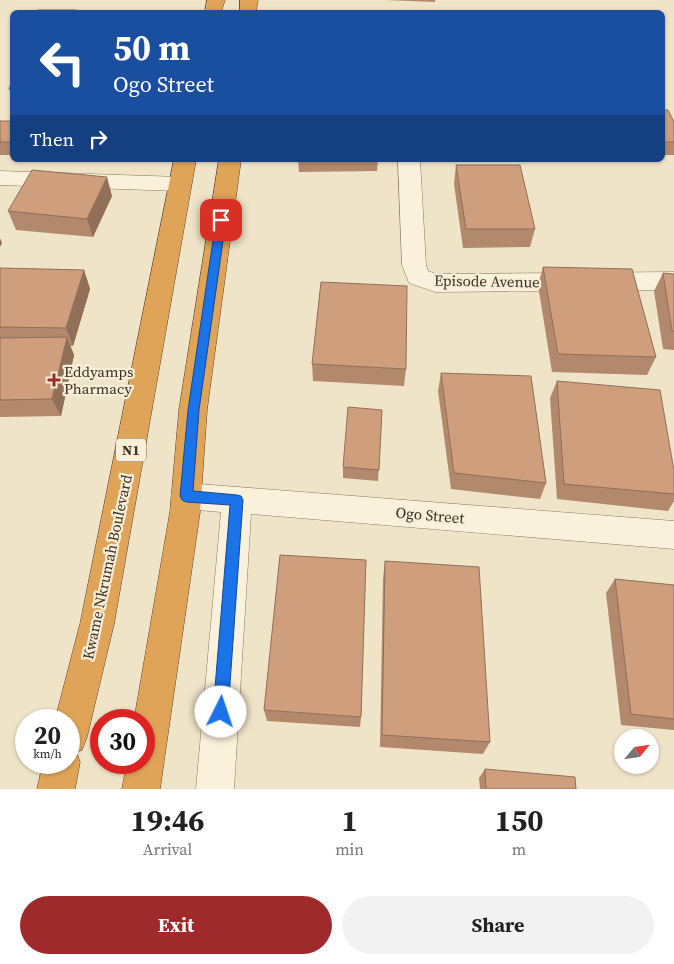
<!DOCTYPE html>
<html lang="en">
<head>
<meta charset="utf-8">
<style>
	body { margin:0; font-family:"Source Serif 4",serif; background:#f2f2f2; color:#222; height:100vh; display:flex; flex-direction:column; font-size:19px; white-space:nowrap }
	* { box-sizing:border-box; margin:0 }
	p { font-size:16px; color:#767676 }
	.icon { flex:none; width:28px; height:28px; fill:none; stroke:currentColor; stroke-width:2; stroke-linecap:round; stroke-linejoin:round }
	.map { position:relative; height:789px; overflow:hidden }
	.drawer { display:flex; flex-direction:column; background:#fff; flex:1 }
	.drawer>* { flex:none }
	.top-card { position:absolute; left:10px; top:10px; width:655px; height:152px; border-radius:8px; box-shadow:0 1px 4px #0004; background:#1a4fa0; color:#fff; overflow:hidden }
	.needle { width:32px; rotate:61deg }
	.tools { position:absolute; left:614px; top:729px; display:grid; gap:10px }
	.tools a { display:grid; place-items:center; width:45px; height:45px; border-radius:50%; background:#fff; box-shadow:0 1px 4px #0004; font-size:25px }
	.speed { position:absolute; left:15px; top:709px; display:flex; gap:10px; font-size:25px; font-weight:700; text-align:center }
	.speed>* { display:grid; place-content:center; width:65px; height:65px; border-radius:50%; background:#fff; box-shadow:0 1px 4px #0004; line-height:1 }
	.speed small { font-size:12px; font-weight:400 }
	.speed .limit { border:8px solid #d22; background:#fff; color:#111 }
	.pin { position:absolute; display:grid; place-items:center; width:42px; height:42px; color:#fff; margin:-21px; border-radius:10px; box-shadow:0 2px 8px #0006 }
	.me { position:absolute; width:55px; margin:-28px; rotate:4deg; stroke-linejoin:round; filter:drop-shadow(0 0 4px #0008) }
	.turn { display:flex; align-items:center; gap:18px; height:105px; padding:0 20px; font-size:22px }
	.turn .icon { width:65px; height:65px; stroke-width:2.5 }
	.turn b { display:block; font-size:35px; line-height:42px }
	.then { display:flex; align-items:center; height:48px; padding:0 20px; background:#0003; gap:10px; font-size:19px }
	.eta { display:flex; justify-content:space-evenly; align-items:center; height:85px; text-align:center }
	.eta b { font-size:30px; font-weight:700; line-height:35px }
	.action { display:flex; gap:10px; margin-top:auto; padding:10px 20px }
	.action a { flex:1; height:58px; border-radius:30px; background:#9e2a2b; color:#fff; font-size:20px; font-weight:700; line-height:58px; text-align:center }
	.action a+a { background:#f2f2f2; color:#222 }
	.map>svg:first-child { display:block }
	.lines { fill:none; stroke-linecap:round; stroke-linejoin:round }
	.minor-casing { stroke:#8d765c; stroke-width:1 }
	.highway-casing { stroke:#5b4430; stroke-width:1 }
	.minor { fill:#faf1dc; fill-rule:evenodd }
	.highway { fill:#e0a458; fill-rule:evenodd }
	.wall { fill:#b2896c }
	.shaded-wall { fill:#916f58 }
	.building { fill:#cf9f7d; stroke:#916f58 }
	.route { fill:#1a73e8; stroke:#114b97 }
	.poi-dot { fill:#9e2a2b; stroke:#f7eed8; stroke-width:2 }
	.labels { text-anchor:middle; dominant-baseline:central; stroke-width:4.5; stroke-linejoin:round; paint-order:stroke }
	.shield { fill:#f7eed8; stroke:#756857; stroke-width:1 }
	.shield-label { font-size:14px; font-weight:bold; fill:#3d2e20 }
	.street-label { font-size:15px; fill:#3d2e20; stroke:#f7eed8 }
	.poi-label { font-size:15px; fill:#3d2e20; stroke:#f7eed8; text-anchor:start }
</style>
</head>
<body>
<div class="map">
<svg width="674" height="789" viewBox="0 0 674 789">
	<rect width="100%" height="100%" fill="#f0e4c8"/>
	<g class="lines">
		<defs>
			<g id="minor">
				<polygon points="398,160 420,160 426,265 428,271 436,274 674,272 674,290 435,292 409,283 402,265"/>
				<polygon points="0,171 180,177 188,179 191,184 188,189 180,191 0,185"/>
				<polygon points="186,483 674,521 674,549 251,514 234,789 196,789 221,512 186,509 175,505 171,496 175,487"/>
			</g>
			<g id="highway">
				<polygon points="207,0 225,0 221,12 205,12"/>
				<polygon points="240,0 258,0 256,12 240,12"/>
				<polygon points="174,160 196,160 114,624 87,737 82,750 76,752 80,762 75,789 37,789 43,762 69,762 69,720 55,720 80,624"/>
				<polygon points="219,160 241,160 207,410 200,512 160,789 122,789 127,762 144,762 144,720 134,720 170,512 179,410"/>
			</g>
		</defs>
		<!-- minor casing -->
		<use href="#minor" class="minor-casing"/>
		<!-- highway casing -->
		<use href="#highway" class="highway-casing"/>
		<!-- minor -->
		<use href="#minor" class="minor"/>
		<!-- highway -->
		<use href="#highway" class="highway"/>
	</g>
	<!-- wall -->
	<g class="wall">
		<polygon points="385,0 435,0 435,2"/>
		<polygon points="12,81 12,97 9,89"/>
		<polygon points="662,110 674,122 674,155 662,155"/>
		<rect x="0" y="121" width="12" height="34"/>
		<polygon points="298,160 378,160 377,171 299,172"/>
		<polygon points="456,165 535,229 530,247 463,248 454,184"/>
		<polygon points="112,196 93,237 16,230 8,211"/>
		<polygon points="543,267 656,357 647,375 552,372 538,285"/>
		<polygon points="0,268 84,270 90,289 73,346 70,346 74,355 61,416 0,417"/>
		<polygon points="663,273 674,274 674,350 663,349 654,291"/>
		<polygon points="312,364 406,369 404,386 313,381"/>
		<polygon points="441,373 546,483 540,499 451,489 438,391"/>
		<polygon points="557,381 674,471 674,501 668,511 557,499 550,398"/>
		<polygon points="382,410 378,481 343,478 343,467"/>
		<polygon points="385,561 490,742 483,754 380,747 383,579"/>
		<polygon points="615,579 674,585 674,730 621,725 606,593"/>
		<polygon points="264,710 361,717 360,727 267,721"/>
		<polygon points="485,769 576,789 480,789 479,778"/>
	</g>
	<!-- shaded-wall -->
	<g class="shaded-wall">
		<polygon points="107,177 112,196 93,237 87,219"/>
		<polygon points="0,238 2,243 0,247"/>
		<polygon points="84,270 90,289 73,346 66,328"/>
		<polygon points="67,337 74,355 61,416 52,399"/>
	</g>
	<!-- building -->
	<g class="building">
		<rect x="38" y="10" width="38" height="2"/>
		<polygon points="12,81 12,89 9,89"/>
		<polygon points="662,110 668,110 674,122 674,142 662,142"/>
		<polygon points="0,121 12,121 12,137 11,142 0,142"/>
		<polygon points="456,165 520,165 535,229 466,229"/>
		<polygon points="32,170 107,177 87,219 8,211"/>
		<polygon points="543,267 632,269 656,357 558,354"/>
		<polygon points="0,268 84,270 66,328 0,327"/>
		<polygon points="663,273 674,274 674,331 672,331"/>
		<polygon points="321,282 407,286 406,369 312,364"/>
		<polygon points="67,337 52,399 0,400 0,338"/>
		<polygon points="441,373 531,376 546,483 454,473"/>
		<polygon points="557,381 660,390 674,471 674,494 564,484"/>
		<polygon points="348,407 382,410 379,470 343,467"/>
		<polygon points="280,555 366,560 361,717 264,710"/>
		<polygon points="385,561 479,567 490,742 382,735"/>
		<polygon points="615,579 674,585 674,719 631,714"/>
		<polygon points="485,769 575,777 576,789 486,789"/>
	</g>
	<!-- route -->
	<polygon class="route" points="221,216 226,220 199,410 193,491 237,495 241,496 243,500 228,712 226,717 221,719 215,717 213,712 230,505 186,502 182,500 180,496 188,410 216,220"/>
	<!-- markers -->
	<path class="poi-dot" d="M51.5 372.5h5v5h5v5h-5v5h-5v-5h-5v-5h5z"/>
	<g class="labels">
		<!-- shield labels -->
		<rect class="shield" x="116" y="438.5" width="30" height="23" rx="4"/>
		<g class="shield-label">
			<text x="131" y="450">N1</text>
		</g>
		<!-- street labels -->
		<g class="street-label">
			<text transform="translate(487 281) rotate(1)">Episode Avenue</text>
			<text transform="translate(430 515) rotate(5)">Ogo Street</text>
			<text transform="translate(107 567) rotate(-78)">Kwame Nkrumah Boulevard</text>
		</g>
		<!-- poi labels -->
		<g class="poi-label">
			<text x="64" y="371">Eddyamps<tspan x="64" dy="17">Pharmacy</tspan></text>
		</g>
	</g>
</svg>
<div class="tools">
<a><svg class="needle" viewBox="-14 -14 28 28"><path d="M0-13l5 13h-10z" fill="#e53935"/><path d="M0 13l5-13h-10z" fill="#767676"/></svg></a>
</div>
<div class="speed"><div>20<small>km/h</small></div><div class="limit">30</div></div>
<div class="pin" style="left:221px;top:220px;background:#d93025"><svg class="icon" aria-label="arrive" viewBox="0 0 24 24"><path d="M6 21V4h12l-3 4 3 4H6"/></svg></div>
<svg class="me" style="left:221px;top:712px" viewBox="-20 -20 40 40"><circle r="19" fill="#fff"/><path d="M0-13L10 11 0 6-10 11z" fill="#1a73e8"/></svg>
<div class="top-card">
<div class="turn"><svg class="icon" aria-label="left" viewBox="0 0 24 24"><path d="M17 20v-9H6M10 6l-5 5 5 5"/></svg><div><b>50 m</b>Ogo Street</div></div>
<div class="then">Then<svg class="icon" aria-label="right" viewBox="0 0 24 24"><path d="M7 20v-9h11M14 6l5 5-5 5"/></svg></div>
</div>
</div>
<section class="drawer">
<div class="eta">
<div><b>19:46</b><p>Arrival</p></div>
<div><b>1</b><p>min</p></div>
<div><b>150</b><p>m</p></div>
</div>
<div class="action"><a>Exit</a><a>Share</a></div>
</section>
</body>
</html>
